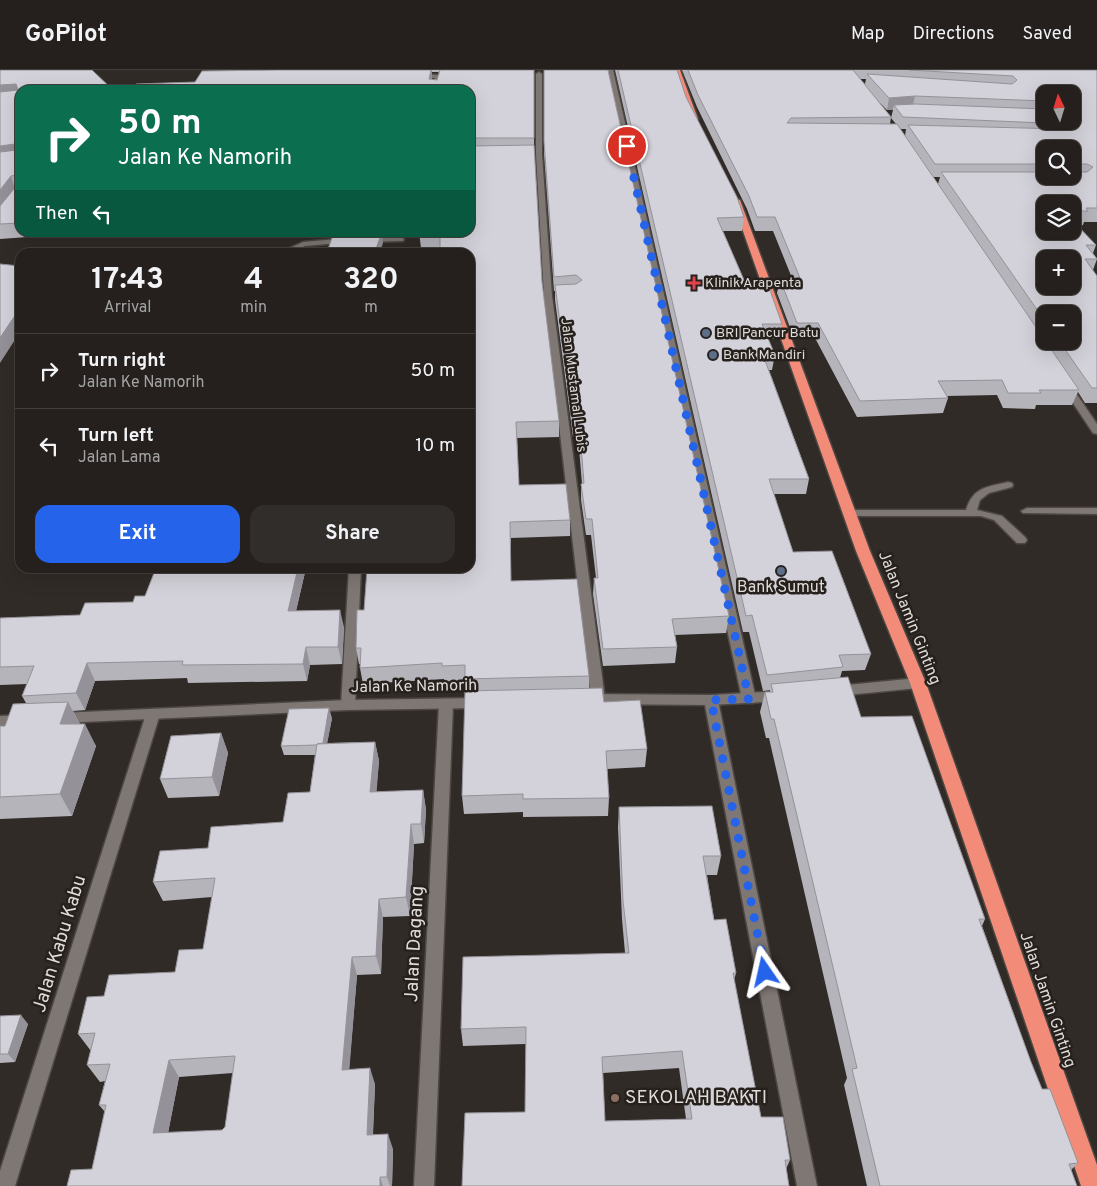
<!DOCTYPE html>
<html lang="en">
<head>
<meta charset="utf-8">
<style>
	body { margin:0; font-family:Overpass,sans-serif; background:#312d2a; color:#f1f3f6; height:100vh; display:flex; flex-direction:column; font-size:19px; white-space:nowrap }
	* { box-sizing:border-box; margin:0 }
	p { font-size:16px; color:#a3a3a4 }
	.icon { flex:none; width:28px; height:28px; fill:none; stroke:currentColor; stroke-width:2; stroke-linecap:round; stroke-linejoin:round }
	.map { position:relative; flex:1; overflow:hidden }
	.details { position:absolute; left:15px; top:178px; width:460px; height:325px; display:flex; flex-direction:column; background:#25201d; border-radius:15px; box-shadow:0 5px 20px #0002,0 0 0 1px #423e3b }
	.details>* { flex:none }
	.banner { position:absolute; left:15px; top:15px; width:460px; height:152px; border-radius:15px; box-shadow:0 5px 20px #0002,0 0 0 1px #423e3b; background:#0b6e4f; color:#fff; overflow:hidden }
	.needle { width:32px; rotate:356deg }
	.tools { position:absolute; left:1036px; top:15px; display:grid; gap:10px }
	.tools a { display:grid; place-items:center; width:45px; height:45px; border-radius:10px; background:#25201d; box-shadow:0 5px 20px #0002,0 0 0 1px #423e3b; font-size:25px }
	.pin { position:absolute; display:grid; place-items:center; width:42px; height:42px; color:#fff; margin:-21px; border:2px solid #fff; border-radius:50%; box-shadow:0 1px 5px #0007 }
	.me { position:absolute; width:55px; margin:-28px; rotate:349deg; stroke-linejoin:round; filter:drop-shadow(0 0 4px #0008) }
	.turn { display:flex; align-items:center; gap:18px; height:105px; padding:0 20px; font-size:22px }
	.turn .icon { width:65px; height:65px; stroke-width:2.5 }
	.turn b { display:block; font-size:35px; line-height:42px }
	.then { display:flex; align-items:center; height:48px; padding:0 20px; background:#0003; gap:10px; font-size:19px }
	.eta { display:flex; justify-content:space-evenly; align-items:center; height:85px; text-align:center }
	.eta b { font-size:30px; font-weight:700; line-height:35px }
	.button { display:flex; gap:10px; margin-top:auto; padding:10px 20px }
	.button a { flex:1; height:58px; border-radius:15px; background:#2563eb; color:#fff; font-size:20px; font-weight:700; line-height:58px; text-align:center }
	.button a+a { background:#312d2a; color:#f1f3f6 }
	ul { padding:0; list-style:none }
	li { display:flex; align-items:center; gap:15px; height:75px; padding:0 20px; border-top:1px solid #423e3b }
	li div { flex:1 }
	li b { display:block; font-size:19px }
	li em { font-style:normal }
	header { display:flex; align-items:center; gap:30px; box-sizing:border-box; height:70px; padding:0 25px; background:#25201d; border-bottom:1px solid #423e3b }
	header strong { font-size:24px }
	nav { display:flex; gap:28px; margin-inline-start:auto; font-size:18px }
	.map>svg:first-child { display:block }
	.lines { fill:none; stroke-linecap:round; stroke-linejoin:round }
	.street-casing { stroke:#4c4744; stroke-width:3 }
	.secondary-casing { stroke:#4c4744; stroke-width:3 }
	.highway-casing { stroke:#4c4744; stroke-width:3 }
	.street { fill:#7e7773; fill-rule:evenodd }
	.secondary { fill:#7e7773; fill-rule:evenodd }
	.highway { fill:#f28c78; fill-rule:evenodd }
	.wall { fill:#b5b4bb; fill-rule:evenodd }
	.shaded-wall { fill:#949298 }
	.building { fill:#d3d1d9; stroke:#949298; fill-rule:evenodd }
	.route { stroke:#2563eb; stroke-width:9; stroke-dasharray:0 16.2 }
	.health-dot { fill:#e0444e; stroke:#27211d; stroke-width:2 }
	.service-dot { fill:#5c6f8a; stroke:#27211d; stroke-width:2 }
	.education-dot { fill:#8d6e63; stroke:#27211d; stroke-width:2 }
	.labels { text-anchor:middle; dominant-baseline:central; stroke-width:5; stroke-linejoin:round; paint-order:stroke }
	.far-poi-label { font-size:14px; fill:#dfdbd9; stroke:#27211d; text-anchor:start }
	.far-street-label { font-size:14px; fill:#dfdbd9; stroke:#27211d }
	.poi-label { font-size:16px; fill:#dfdbd9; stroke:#27211d }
	.street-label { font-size:16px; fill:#dfdbd9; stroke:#27211d }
	.near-street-label { font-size:19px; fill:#dfdbd9; stroke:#27211d }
	.near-poi-label { font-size:19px; fill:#dfdbd9; stroke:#27211d; text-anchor:start }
</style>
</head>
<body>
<header>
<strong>GoPilot</strong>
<nav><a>Map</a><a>Directions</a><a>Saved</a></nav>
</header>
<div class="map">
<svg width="1097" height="1116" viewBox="0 0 1097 1116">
	<rect width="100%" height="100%" fill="#312b27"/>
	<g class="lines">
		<defs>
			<g id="street">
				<polygon points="607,0 613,0 756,629 754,633 744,633 742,629"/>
				<polygon points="539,2 542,4 542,84 552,226 605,629 603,633 593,633 591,629 544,226 536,84 536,4"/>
				<polygon points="416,4 440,5 437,20 431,20 435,8 414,7"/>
				<polygon points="400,167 404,169 403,171 368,172 364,170 368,168"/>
				<polygon points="348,168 351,168 351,172 305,176 290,182 281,182 303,172"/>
				<polygon points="1066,312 1069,313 1097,354 1097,364 1093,363 1061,315"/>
				<path d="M1008,412L1012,413L1013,415L1012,417L989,423L980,430L977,440L1002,446L1025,467L1027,470L1025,473H1017L994,450L981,446H849L843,443L849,440H966C973,417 987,417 1008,412Z"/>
				<polygon points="1027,438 1097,438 1097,444 1023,443 1021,441"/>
				<polygon points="349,498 361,498 355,635 353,639 343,639 341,635"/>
				<polygon points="711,625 716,626 718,630 817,1116 797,1116 704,630 706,626"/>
				<polygon points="446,629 451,630 453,634 434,1116 414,1116 439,634 441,630"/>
				<polygon points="153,639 158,640 160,644 15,1116 0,1116 0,1101 146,644 148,640"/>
			</g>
			<g id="secondary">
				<polygon points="918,608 923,610 925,613 923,616 918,618 837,626 832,625 830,621 832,617 837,616"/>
				<polygon points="779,621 784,622 786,626 784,630 779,631 711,635 587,634 582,633 580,629 582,625 587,624 711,625"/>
				<polygon points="480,628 485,629 487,633 485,637 480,638 348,640 60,653 55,652 53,648 55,644 60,643 348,630"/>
				<polygon points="22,645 27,646 29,650 27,654 0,656 0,646"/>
			</g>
			<g id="highway">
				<polygon points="674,0 680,0 698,49 691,47"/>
				<polygon points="733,128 740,130 870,481 926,613 1097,1095 1097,1116 1081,1116 910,613 856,481 732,130"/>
			</g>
		</defs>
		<!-- street casing -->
		<use href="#street" class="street-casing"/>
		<!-- secondary casing -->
		<use href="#secondary" class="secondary-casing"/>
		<!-- highway casing -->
		<use href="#highway" class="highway-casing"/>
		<!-- street -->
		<use href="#street" class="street"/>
		<!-- secondary -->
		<use href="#secondary" class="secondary"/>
		<!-- highway -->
		<use href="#highway" class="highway"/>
	</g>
	<!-- wall -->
	<g class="wall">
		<polygon points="0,0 20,20 20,162 83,163 0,169"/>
		<path d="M278,0H608L729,546L726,563L675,565L677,577L675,593L603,596L593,524L594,508H596L591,465H586L581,430V414H582L578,366L573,367L555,230V221H554L544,84V0H534V76L542,212L559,351V367L517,368L519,415L570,450V466L511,468V511L589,606V618L604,632L647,679L645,697L607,699L609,728L608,746L523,747V742L464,744L462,726L466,621L465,611L444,612V609L363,614L360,598V594H359L356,578L364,540L470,498V182L440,178H421L419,162H470V20L195,12ZM432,2H438L439,3L437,10H432Z"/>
		<polygon points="615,0 677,0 686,27 744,147 742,161 723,161 744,210 782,254 780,268 768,269 775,285 772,300 769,300 809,409 806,424 774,424 793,482 871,584 865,600 842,601 840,608 861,647 985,849 982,856 1031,992 1042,1019 1078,1093 1071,1100 1077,1116 867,1116 844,1015 847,1008 769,668 766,668 760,642 765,622 770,622 770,620 763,621 749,562 743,562"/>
		<path d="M682,0H1097V152H1084L1083,155H1077L1096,175L1093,183L1097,189L1093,200L1097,206V333H1085L1078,322L1072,335H1036L1035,339L1003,338L997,325L947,326L948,328L943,343L857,347L815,268H794L777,223L780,209L792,208L773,161H755L747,139L697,37ZM860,9H866L865,14ZM1045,24L1072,51H1045ZM877,30L887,40H893L891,48L896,54H890L891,47ZM900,59H906L905,66ZM1045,79H1072V106H1045ZM933,107H940L938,114ZM1045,134H1072V161ZM1045,244L1072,271H1045Z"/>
		<polygon points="156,498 306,498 296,541 344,557 342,594 310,595 307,611 188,613 187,608 95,611 85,640 73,641 80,654 96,676 72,746 0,749 0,656 5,656 26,633 22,626 27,614 0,615 0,548 80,545 133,532 145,526"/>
		<path d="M332,648L327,673L375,672L379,691L376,722L423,720L426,740L424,773L414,774L410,846L383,847L381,904L357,905L349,999L375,1014L373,1065L393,1079L392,1116H67L92,1099L105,1042L99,1035L105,1011L100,1012L87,995L91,981L78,964L104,926L175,902L203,879L212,827L163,831L153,812L208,778L283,752L310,722L315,685H284L281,676ZM233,1003L225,1057L222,1060L168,1063L179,1007Z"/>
		<polygon points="221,663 228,683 219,726 168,728 160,709"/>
		<path d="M619,737L721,786L717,805H707L714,850L736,903L734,910L761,1047L790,1090L786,1099L525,1042L526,974L463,976L461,959L625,883L622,849L618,757ZM679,998L686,1049L605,1051L603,1003Z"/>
		<polygon points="0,946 28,954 15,992 0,993"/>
	</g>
	<!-- shaded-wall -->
	<g class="shaded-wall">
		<polygon points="431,0 432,0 432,10 429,9"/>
		<polygon points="16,14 20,26 0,28 0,15"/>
		<polygon points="915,26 912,38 894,35 893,40 887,40 889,28"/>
		<polygon points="15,74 20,87 0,89 0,76"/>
		<polygon points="11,106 15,119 0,140 0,120"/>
		<polygon points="382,162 383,173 380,182 375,182"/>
		<polygon points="20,238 20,262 0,293 0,268"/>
		<polygon points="298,498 306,498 292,558 288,541"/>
		<polygon points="340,540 344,557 342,594 338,577"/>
		<polygon points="306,577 310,595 307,611 303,594"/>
		<polygon points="87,593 95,611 85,640 76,623"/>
		<polygon points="68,632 80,654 60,654"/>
		<polygon points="329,638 332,648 325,685 323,675"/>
		<polygon points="85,654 96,676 72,746 60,724"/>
		<polygon points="221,663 228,683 219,726 212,707"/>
		<polygon points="375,672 379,691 375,742 370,722"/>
		<polygon points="423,720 426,740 424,773 421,754"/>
		<polygon points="411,754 414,774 410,846 406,827"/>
		<polygon points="379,829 383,847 381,904 376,886"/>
		<polygon points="352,887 357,905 348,1016 342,1000"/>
		<polygon points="21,945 28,954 15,992 8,984"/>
		<polygon points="169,990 179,1007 165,1078 153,1063"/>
		<polygon points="370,998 375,1014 372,1080 367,1065"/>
		<polygon points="388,1064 393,1079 392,1116 390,1116 387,1107"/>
		<polygon points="380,1107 383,1116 380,1116"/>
	</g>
	<!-- building -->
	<g class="building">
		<polygon points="0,0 92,0 113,20 20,20 20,153 0,154 0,136 17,115 17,105 11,106 0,120 0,82 17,80 15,74 0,76 0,22 18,20 16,14 0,15"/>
		<polygon points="278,0 431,0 429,9 437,10 440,0 534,0 534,68 470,68 470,20 133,20 136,14 195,12 202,1"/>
		<polygon points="544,0 608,0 729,546 672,549 677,577 603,579 594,508 598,508 592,449 586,449 581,414 584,413 579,351 573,351 555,215 576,214 582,210 576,205 554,207 544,71"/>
		<polygon points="618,0 677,0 686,27 737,127 744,147 717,148 744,210 766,209 782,254 762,254 775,285 763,285 809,409 769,409 793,482 832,481 871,584 839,585 843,597 767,605 752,545 746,546"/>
		<polygon points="688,0 853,0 891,47 791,48 787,53 897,54 1079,320 1039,320 1041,323 1008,323 1002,310 938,311 948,328 860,331 818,253 797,253 780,209 800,208 775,147 757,147 749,126 698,25"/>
		<path d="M909,0H1097V138H1086L1088,141H1072V134H1045V161H1072V150L1096,175H1086L1097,189H1085L1097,206V318H1092L1059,271H1072V244H1045V251L941,102H1045V106H1072V102H1087L1093,97L1087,94H1072V79H1045V94H935L908,55L1062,59L1067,54L903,47L894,35L915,34L1045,39V51H1072V24H1045V31L915,26L889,28L867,4L1012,14L1017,10L1013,6ZM1045,189H1072V216H1045Z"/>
		<polygon points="534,75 542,212 559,351 516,352 519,415 566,414 570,450 510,452 511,511 577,509 589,606 465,609 465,595 442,596 442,593 360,598 361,578 356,578 357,540 364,540 367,499 386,498 470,498 470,182 440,182 440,164 419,164 419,162 470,162 470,76"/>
		<polygon points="334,162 382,162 375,182 327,182"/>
		<polygon points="0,194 20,196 20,201 18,203 20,203 20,238 0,268"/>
		<polygon points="156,498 298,498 288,541 340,540 338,577 306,577 303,594 182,595 183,591 87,593 76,623 22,626 34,596 0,597 0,548 80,545 85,533 133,532 135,526 145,526"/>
		<polygon points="848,607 861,647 912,646 985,849 979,849 1031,992 1042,1019 1050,1019 1078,1093 1069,1094 1077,1116 880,1116 852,999 857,998 774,649 771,649 765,622 773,622 771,614"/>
		<polygon points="602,618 604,632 640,630 647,679 606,681 609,728 523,729 523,724 462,726 465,621"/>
		<polygon points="68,632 60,654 85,654 60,724 0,727 0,656 5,656 13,634"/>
		<polygon points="329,638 323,673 317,674 316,675 281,676 289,639"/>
		<polygon points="221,663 212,707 160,709 171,666"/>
		<path d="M375,672L370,722L423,720L421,754H411L406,827L379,829L376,886L352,887L342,1000L370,998L367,1065L388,1064L387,1107H380V1116H67L71,1100L92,1099L106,1035H99L110,994L87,995L95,963L78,964L87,927L104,926L109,905L175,902L179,880L203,879L215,808L153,812L160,781L208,778L211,757L283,752L288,723L310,722L317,674ZM235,986L225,1057L222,1060L153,1063L169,990Z"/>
		<path d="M712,736L721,786H703L714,850L726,849L736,903H733L761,1047H783L790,1090H785L789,1116H462L465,1043L525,1042L526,957L461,959L463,887L629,883L623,831L619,737ZM682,981L692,1049L605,1051L602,987Z"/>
		<polygon points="21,945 8,984 0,984 0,946"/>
	</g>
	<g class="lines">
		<!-- route -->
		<polyline class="route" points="627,76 749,629 711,630 765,902"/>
	</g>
	<!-- markers -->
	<path class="health-dot" d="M691.5 205.5h5v5h5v5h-5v5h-5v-5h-5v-5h5z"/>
	<g class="service-dot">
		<circle cx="706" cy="263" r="5"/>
		<circle cx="713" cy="285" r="5"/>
		<circle cx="781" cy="501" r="5"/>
	</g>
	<circle class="education-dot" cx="615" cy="1028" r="5"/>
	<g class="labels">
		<!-- far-poi labels -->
		<g class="far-poi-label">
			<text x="705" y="213">Klinik Arapenta</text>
			<text x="716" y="263">BRI Pancur Batu</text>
			<text x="723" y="285">Bank Mandiri</text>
		</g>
		<!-- far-street labels -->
		<g class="far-street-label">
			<text transform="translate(573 315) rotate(83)">Jalan Mustamal Lubis</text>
		</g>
		<!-- poi labels -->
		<g class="poi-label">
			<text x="781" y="518">Bank Sumut</text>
		</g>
		<!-- street labels -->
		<g class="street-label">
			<text transform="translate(909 548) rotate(68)">Jalan Jamin Ginting</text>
			<text transform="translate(414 617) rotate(-1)">Jalan Ke Namorih</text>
			<text transform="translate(1047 930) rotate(71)">Jalan Jamin Ginting</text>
		</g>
		<!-- near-street labels -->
		<g class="near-street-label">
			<text transform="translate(60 874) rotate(-73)">Jalan Kabu Kabu</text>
			<text transform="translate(415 874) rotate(-87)">Jalan Dagang</text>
		</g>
		<!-- near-poi labels -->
		<g class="near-poi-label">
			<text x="625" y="1028">SEKOLAH BAKTI</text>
		</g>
	</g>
</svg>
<div class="tools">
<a><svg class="needle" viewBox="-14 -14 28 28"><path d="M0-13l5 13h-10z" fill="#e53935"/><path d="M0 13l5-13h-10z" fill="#a3a3a4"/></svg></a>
<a><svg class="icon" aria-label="search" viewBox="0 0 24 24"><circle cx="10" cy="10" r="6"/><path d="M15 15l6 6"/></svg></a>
<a><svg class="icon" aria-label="layers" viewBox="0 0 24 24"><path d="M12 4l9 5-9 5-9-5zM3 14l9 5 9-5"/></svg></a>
<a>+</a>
<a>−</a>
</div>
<div class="pin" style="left:627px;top:76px;background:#d93025"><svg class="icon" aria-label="arrive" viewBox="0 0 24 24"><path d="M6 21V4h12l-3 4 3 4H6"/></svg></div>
<svg class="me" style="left:765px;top:902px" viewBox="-20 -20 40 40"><path d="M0-17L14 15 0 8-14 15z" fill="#2563eb" stroke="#fff" stroke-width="4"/></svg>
<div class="banner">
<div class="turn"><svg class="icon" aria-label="right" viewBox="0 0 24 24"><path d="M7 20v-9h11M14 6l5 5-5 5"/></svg><div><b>50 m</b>Jalan Ke Namorih</div></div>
<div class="then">Then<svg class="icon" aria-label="left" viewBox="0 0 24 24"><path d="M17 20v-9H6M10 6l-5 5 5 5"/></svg></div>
</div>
<section class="details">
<div class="eta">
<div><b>17:43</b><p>Arrival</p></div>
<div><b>4</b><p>min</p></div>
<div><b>320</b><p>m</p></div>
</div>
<ul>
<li><svg class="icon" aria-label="right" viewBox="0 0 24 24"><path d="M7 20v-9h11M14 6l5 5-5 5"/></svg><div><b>Turn right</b><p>Jalan Ke Namorih</p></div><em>50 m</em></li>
<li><svg class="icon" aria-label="left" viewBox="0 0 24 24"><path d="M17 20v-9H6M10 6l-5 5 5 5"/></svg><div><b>Turn left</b><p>Jalan Lama</p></div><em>10 m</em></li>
</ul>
<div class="button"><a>Exit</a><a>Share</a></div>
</section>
</div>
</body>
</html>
